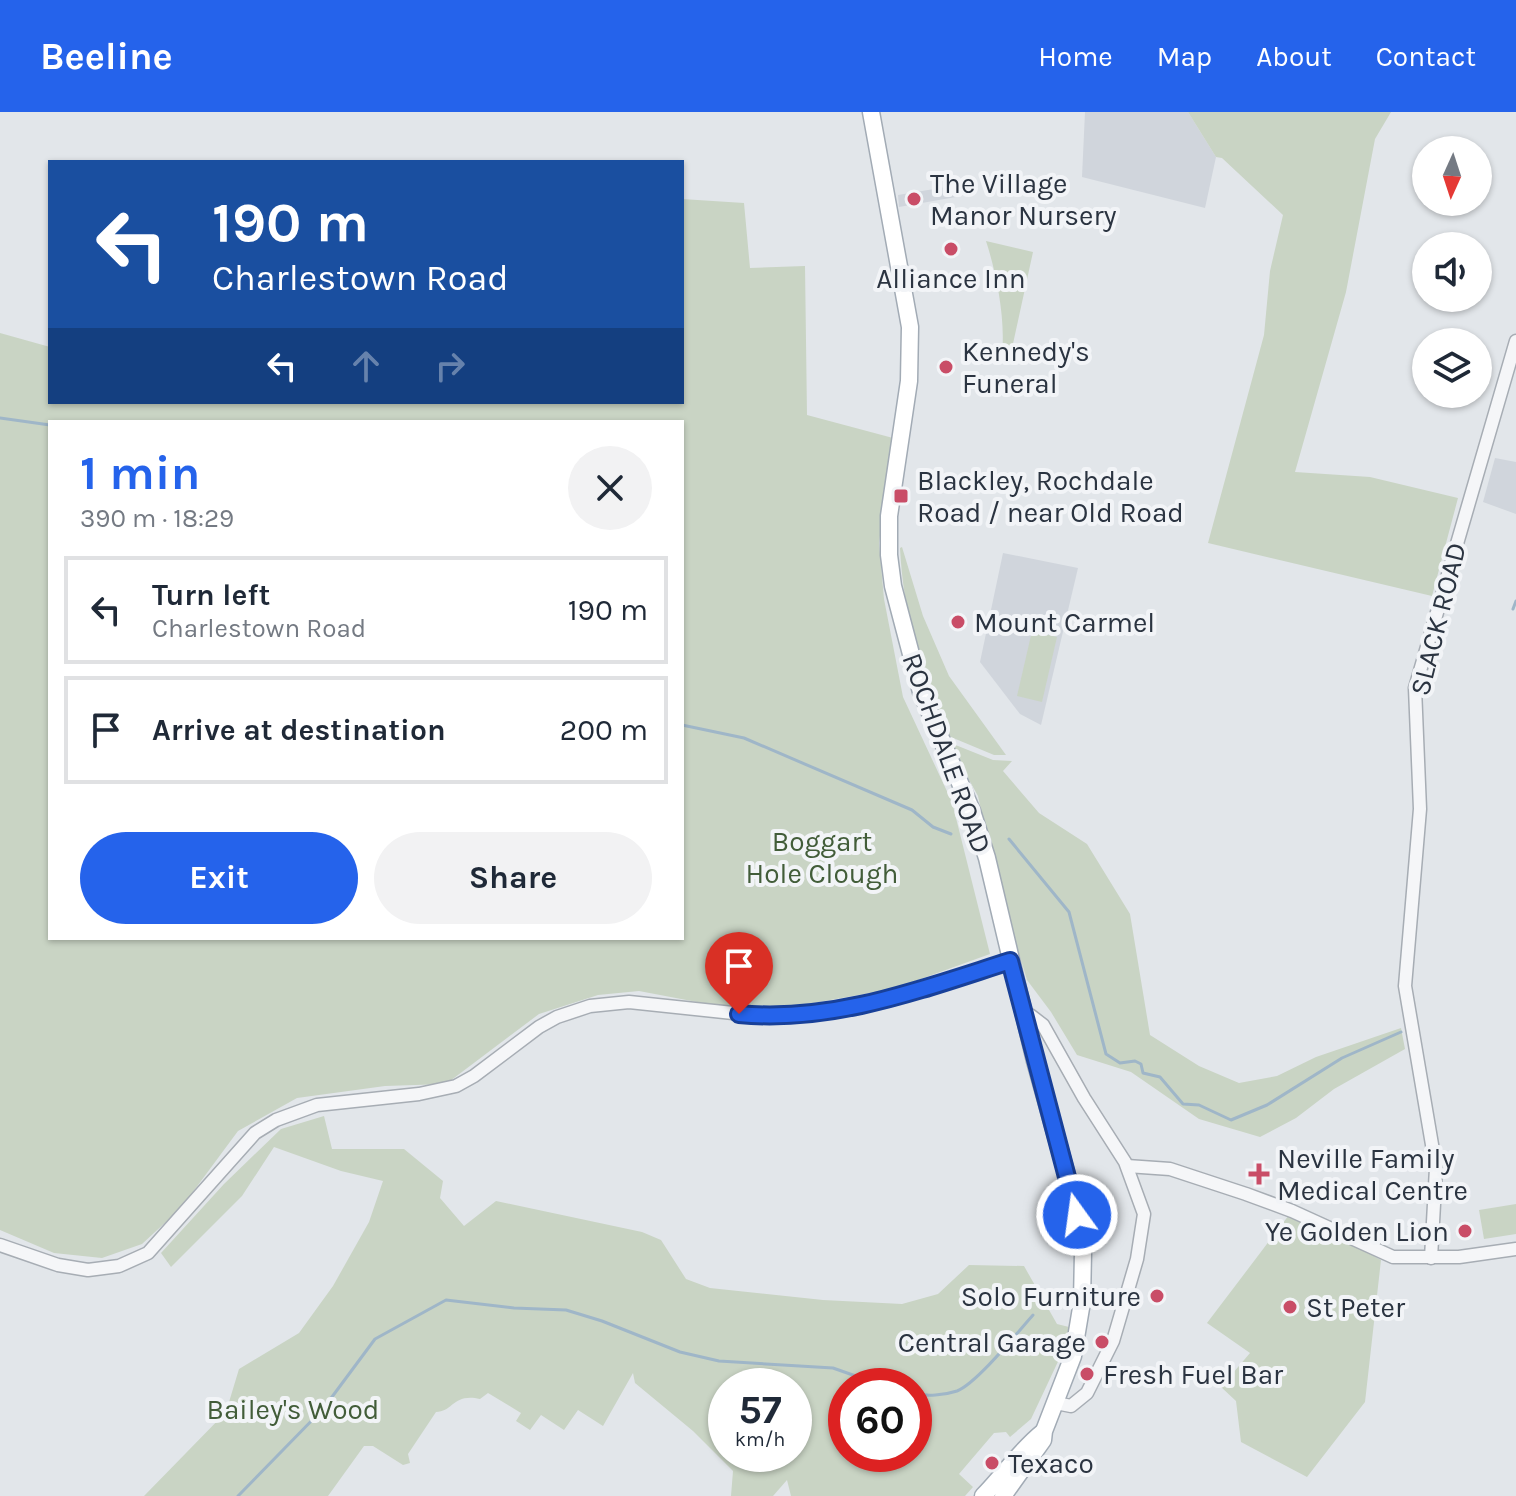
<!DOCTYPE html>
<html lang="en">
<head>
<meta charset="utf-8">
<style>
	body { margin:0; font-family:Karla,sans-serif; background:#f2f2f3; color:#1f2937; height:100vh; display:flex; flex-direction:column; font-size:30px; white-space:nowrap }
	* { box-sizing:border-box; margin:0 }
	p { font-size:26px; color:#747a83 }
	.icon { flex:none; width:44px; height:44px; fill:none; stroke:currentColor; stroke-width:2; stroke-linecap:round; stroke-linejoin:round }
	.map { position:relative; flex:1; overflow:hidden }
	.sheet { position:absolute; left:48px; top:308px; width:636px; height:520px; display:flex; flex-direction:column; background:#fff; border-radius:0px; box-shadow:0 2px 6px #0004 }
	.sheet>* { flex:none }
	.hud { position:absolute; left:48px; top:48px; width:636px; height:244px; border-radius:0px; box-shadow:0 2px 6px #0004; background:#1a4fa0; color:#fff; overflow:hidden }
	.needle { width:52px; rotate:183deg }
	.buttons { position:absolute; left:1412px; top:24px; display:grid; gap:16px }
	.buttons a { display:grid; place-items:center; width:80px; height:80px; border-radius:50%; background:#fff; box-shadow:0 2px 6px #0004; font-size:40px }
	.speed { position:absolute; left:708px; top:1256px; display:flex; gap:16px; font-size:40px; font-weight:700; text-align:center }
	.speed>* { display:grid; place-content:center; width:104px; height:104px; border-radius:50%; background:#fff; box-shadow:0 2px 6px #0004; line-height:1 }
	.speed small { font-size:20px; font-weight:400 }
	.speed .limit { border:12px solid #d22; background:#fff; color:#111 }
	.pin { position:absolute; display:grid; place-items:center; width:68px; height:68px; color:#fff; margin:-82px -34px; border-radius:50% 50% 50% 0; rotate:-45deg; box-shadow:0 0 8px #0007 }
	.pin .icon { rotate:45deg }
	.me { position:absolute; width:88px; margin:-44px; rotate:346deg; stroke-linejoin:round; filter:drop-shadow(0 0 6px #0008) }
	.turn { display:flex; align-items:center; gap:28px; height:168px; padding:0 32px; font-size:36px }
	.turn .icon { width:104px; height:104px; stroke-width:2.5 }
	.turn b { display:block; font-size:56px; line-height:68px }
	.lanes { display:flex; align-items:center; height:76px; padding:0 32px; background:#0003; justify-content:center; gap:40px; direction:ltr }
	.lanes .off { opacity:.35 }
	.round { display:grid; place-items:center; flex:none; width:84px; height:84px; border-radius:42px; background:#f2f2f3 }
	.overview { display:flex; align-items:center; justify-content:space-between; height:136px; padding:0 32px }
	h1 { font-size:48px; font-weight:700; line-height:60px; color:#2563eb }
	.action { display:flex; gap:16px; margin-top:auto; padding:16px 32px }
	.action a { flex:1; height:92px; border-radius:48px; background:#2563eb; color:#fff; font-size:32px; font-weight:700; line-height:92px; text-align:center }
	.action a+a { background:#f2f2f3; color:#1f2937 }
	ul { padding:0; list-style:none }
	li { display:flex; align-items:center; gap:24px; height:108px; margin:0 16px 12px; padding:0 16px; border:4px solid #e0e1e3; border-radius:0px }
	li div { flex:1 }
	li b { display:block; font-size:30px }
	li em { font-style:normal }
	header { display:flex; align-items:center; gap:48px; box-sizing:border-box; height:112px; padding:0 40px; background:#2563eb; color:#fff }
	header strong { font-size:38px }
	nav { display:flex; gap:44px; margin-inline-start:auto; font-size:28px }
	.map>svg:first-child { display:block }
	.built { fill:#d0d5dc }
	.green { fill:#c9d4c4; fill-rule:evenodd }
	.lines { fill:none; stroke-linecap:round; stroke-linejoin:round }
	.stream { stroke:#9fb6c8; stroke-width:3 }
	.tertiary-casing { stroke:#a7adb4; stroke-width:15 }
	.primary-casing { stroke:#a2abb5; stroke-width:19 }
	.tertiary { stroke:#f5f6f8; stroke-width:12 }
	.primary { stroke:#fff; stroke-width:16 }
	.route-casing { stroke:#184099; stroke-width:20 }
	.route { stroke:#2563eb; stroke-width:14 }
	.poi-dot { fill:#c94d67; stroke:#f2f4f7; stroke-width:3 }
	.labels { text-anchor:middle; dominant-baseline:central; stroke-width:8; stroke-linejoin:round; paint-order:stroke }
	.poi-label { font-size:28px; fill:#2b3441; stroke:#f2f4f7; text-anchor:start }
	.street-label { font-size:28px; fill:#2b3441; stroke:#f2f4f7 }
	.park-label { font-size:28px; fill:#425d39; stroke:#f2f4f7 }
</style>
</head>
<body>
<header>
<strong>Beeline</strong>
<nav><a>Home</a><a>Map</a><a>About</a><a>Contact</a></nav>
</header>
<div class="map">
<svg width="1516" height="1384" viewBox="0 0 1516 1384">
	<rect width="100%" height="100%" fill="#e2e6ea"/>
	<!-- built -->
	<g class="built">
		<polygon points="1085,0 1188,0 1216,45 1205,96 1082,65"/>
		<polygon points="952,74 956,85 899,95 898,83"/>
		<polygon points="1495,346 1516,350 1516,402 1483,390"/>
		<polygon points="1003,441 1078,456 1041,613 1020,602 980,550"/>
	</g>
	<!-- green -->
	<g class="green">
		<polygon points="1188,0 1391,0 1375,27 1346,180 1295,360 1370,365 1458,386 1432,484 1208,431 1264,223 1270,159 1283,103 1222,46 1216,45"/>
		<path d="M682,87L744,91L750,156L805,154L807,303L893,326L879,431L884,487L903,585L952,690L990,842L893,877L796,894H718L639,879L598,883L539,902L446,972L385,974L297,986L238,1019L181,1096L142,1132L102,1146L54,1141L0,1118V221L50,235V290H682ZM50,310H682V826H50Z"/>
		<path d="M986,129L1033,140L1009,250L1001,249C1007,213 997,163 986,129Z"/>
		<path d="M902,435L923,504L949,564L1006,643H994L946,623C921,565 903,499 900,436Z"/>
		<polygon points="1032,519 1057,525 1042,590 1017,584"/>
		<polygon points="948,630 993,648 1012,649 1003,659 1039,701 1087,732 1130,802 1150,923 1199,954 1239,971 1277,964 1316,945 1401,916 1405,937 1334,977 1296,1006 1260,1025 1199,1007 1131,960 1077,943 1051,900 1027,868 992,750 978,684"/>
		<path d="M324,1004L332,1037H404L443,1069L440,1086L464,1114L496,1089L642,1120L661,1128L686,1167L710,1176L823,1188L902,1192L938,1182L969,1153L1024,1154L1057,1212L1069,1215L1063,1239L1031,1307L1010,1325L1006,1320L994,1321L959,1362L973,1375L965,1384H791L787,1368L773,1384H731L733,1359L693,1319L635,1271L633,1261L603,1314L578,1298L564,1318L541,1303L530,1318L516,1309L521,1301L488,1281L480,1287C453,1281 453,1300 436,1300L408,1342L410,1351L403,1353L373,1334H364L328,1384H144L226,1300L239,1257L299,1221L333,1174L369,1110L383,1069L341,1059L274,1035L242,1084L171,1155L161,1141L224,1072L281,1017ZM726,1274H794V1342H726ZM914,1274V1342H846V1274Z"/>
		<polygon points="1516,1092 1516,1122 1484,1127 1479,1098"/>
		<polygon points="1292,1099 1381,1148 1365,1290 1307,1365 1241,1330 1236,1289 1221,1275 1250,1241 1207,1211"/>
	</g>
	<g class="lines">
		<!-- stream -->
		<g class="stream">
			<polyline points="0,306 50,313"/>
			<polyline points="1513,497 1516,489"/>
			<polyline points="682,613 744,626 912,698 933,715 951,722"/>
			<polyline points="1009,727 1069,800 1106,942 1120,951 1135,949 1141,952 1143,961 1160,965 1183,992 1199,993 1231,1008 1267,993 1342,946 1401,920"/>
			<path d="M914,1281C926,1285 945,1283 957,1279C977,1271 1017,1221 1033,1203"/>
			<polyline points="238,1384 323,1297 375,1227 446,1188 514,1196 566,1198 602,1209 680,1240 719,1249 833,1256 884,1274"/>
		</g>
		<defs>
			<g id="tertiary">
				<polyline points="1023,904 1030,903 1043,913 1084,986 1125,1050 1144,1102 1137,1147 1113,1229 1087,1281 1071,1294 1056,1291"/>
				<polyline points="1127,1054 1170,1057 1246,1082 1292,1099 1393,1145 1459,1145 1516,1137"/>
				<polyline points="0,1133 58,1153 88,1158 119,1154 148,1141 255,1021 276,1008 317,993 419,982 456,974 474,964 539,915 557,905 590,894 629,890 761,904 817,900 893,887 1010,849"/>
				<polyline points="1431,1146 1436,1056 1405,874 1420,697 1415,576 1516,229"/>
			</g>
			<g id="primary">
				<polyline points="871,0 910,215 909,269 889,404 889,443 893,474 921,580 972,699 987,746 1035,949 1073,1085 1083,1140 1082,1190 1073,1244 1044,1319 1043,1328 1003,1384"/>
				<path d="M983,1384C1003,1364 1021,1337 1043,1320"/>
			</g>
		</defs>
		<!-- tertiary casing -->
		<use href="#tertiary" class="tertiary-casing"/>
		<!-- primary casing -->
		<use href="#primary" class="primary-casing"/>
		<!-- tertiary -->
		<use href="#tertiary" class="tertiary"/>
		<!-- primary -->
		<use href="#primary" class="primary"/>
	</g>
	<g class="lines">
		<defs>
			<path id="route" d="M739,902C833,911 922,877 1010,849L1077,1103"/>
		</defs>
		<!-- route casing -->
		<use href="#route" class="route-casing"/>
		<!-- route -->
		<use href="#route" class="route"/>
	</g>
	<!-- markers -->
	<g class="poi-dot">
		<circle cx="914" cy="87" r="8"/>
		<circle cx="951" cy="137" r="8"/>
		<circle cx="946" cy="255" r="8"/>
		<rect x="893" y="376" width="16" height="16" rx="4"/>
		<circle cx="958" cy="510" r="8"/>
		<path d="M1255 1050h8v8h8v8h-8v8h-8v-8h-8v-8h8z"/>
		<circle cx="1465" cy="1119" r="8"/>
		<circle cx="1157" cy="1184" r="8"/>
		<circle cx="1290" cy="1195" r="8"/>
		<circle cx="1102" cy="1230" r="8"/>
		<circle cx="1087" cy="1262" r="8"/>
		<circle cx="992" cy="1351" r="8"/>
	</g>
	<g class="labels">
		<!-- poi labels -->
		<g class="poi-label">
			<text x="930" y="71">The Village<tspan x="930" dy="32">Manor Nursery</tspan></text>
			<text x="951" y="166" text-anchor="middle">Alliance Inn</text>
			<text x="962" y="239">Kennedy's<tspan x="962" dy="32">Funeral</tspan></text>
			<text x="917" y="368">Blackley, Rochdale<tspan x="917" dy="32">Road / near Old Road</tspan></text>
			<text x="974" y="510">Mount Carmel</text>
			<text x="1277" y="1046">Neville Family<tspan x="1277" dy="32">Medical Centre</tspan></text>
			<text x="1449" y="1119" text-anchor="end">Ye Golden Lion</text>
			<text x="1141" y="1184" text-anchor="end">Solo Furniture</text>
			<text x="1306" y="1195">St Peter</text>
			<text x="1086" y="1230" text-anchor="end">Central Garage</text>
			<text x="1103" y="1262">Fresh Fuel Bar</text>
			<text x="1008" y="1351">Texaco</text>
		</g>
		<!-- street labels -->
		<g class="street-label">
			<text transform="translate(1438 507) rotate(-76)">SLACK ROAD</text>
			<text transform="translate(947 641) rotate(70)">ROCHDALE ROAD</text>
		</g>
		<!-- park labels -->
		<g class="park-label">
			<text x="822" y="729">Boggart<tspan x="822" dy="32">Hole Clough</tspan></text>
			<text x="293" y="1297">Bailey's Wood</text>
		</g>
	</g>
</svg>
<div class="buttons">
<a><svg class="needle" viewBox="-14 -14 28 28"><path d="M0-13l5 13h-10z" fill="#e53935"/><path d="M0 13l5-13h-10z" fill="#747a83"/></svg></a>
<a><svg class="icon" aria-label="sound" viewBox="0 0 24 24"><path d="M4 9h4l5-4v14l-5-4H4zM17 9q2 3 0 6"/></svg></a>
<a><svg class="icon" aria-label="layers" viewBox="0 0 24 24"><path d="M12 4l9 5-9 5-9-5zM3 14l9 5 9-5"/></svg></a>
</div>
<div class="speed"><div>57<small>km/h</small></div><div class="limit">60</div></div>
<div class="pin" style="left:739px;top:902px;background:#d93025"><svg class="icon" aria-label="arrive" viewBox="0 0 24 24"><path d="M6 21V4h12l-3 4 3 4H6"/></svg></div>
<svg class="me" style="left:1077px;top:1103px" viewBox="-20 -20 40 40"><circle r="17" fill="#2563eb" stroke="#fff" stroke-width="3"/><path d="M0-11L8 9 0 5-8 9z" fill="#fff"/></svg>
<div class="hud">
<div class="turn"><svg class="icon" aria-label="left" viewBox="0 0 24 24"><path d="M17 20v-9H6M10 6l-5 5 5 5"/></svg><div><b>190 m</b>Charlestown Road</div></div>
<div class="lanes"><svg class="icon" aria-label="left" viewBox="0 0 24 24"><path d="M17 20v-9H6M10 6l-5 5 5 5"/></svg><svg class="icon off" aria-label="ahead" viewBox="0 0 24 24"><path d="M12 20V5M6 11l6-6 6 6"/></svg><svg class="icon off" aria-label="right" viewBox="0 0 24 24"><path d="M7 20v-9h11M14 6l5 5-5 5"/></svg></div>
</div>
<section class="sheet">
<div class="overview"><div><h1>1 min</h1><p>390 m · 18:29</p></div><a class="round"><svg class="icon" aria-label="close" viewBox="0 0 24 24"><path d="M6 6l12 12M18 6L6 18"/></svg></a></div>
<ul>
<li><svg class="icon" aria-label="left" viewBox="0 0 24 24"><path d="M17 20v-9H6M10 6l-5 5 5 5"/></svg><div><b>Turn left</b><p>Charlestown Road</p></div><em>190 m</em></li>
<li><svg class="icon" aria-label="arrive" viewBox="0 0 24 24"><path d="M6 21V4h12l-3 4 3 4H6"/></svg><div><b>Arrive at destination</b></div><em>200 m</em></li>
</ul>
<div class="action"><a>Exit</a><a>Share</a></div>
</section>
</div>
</body>
</html>
